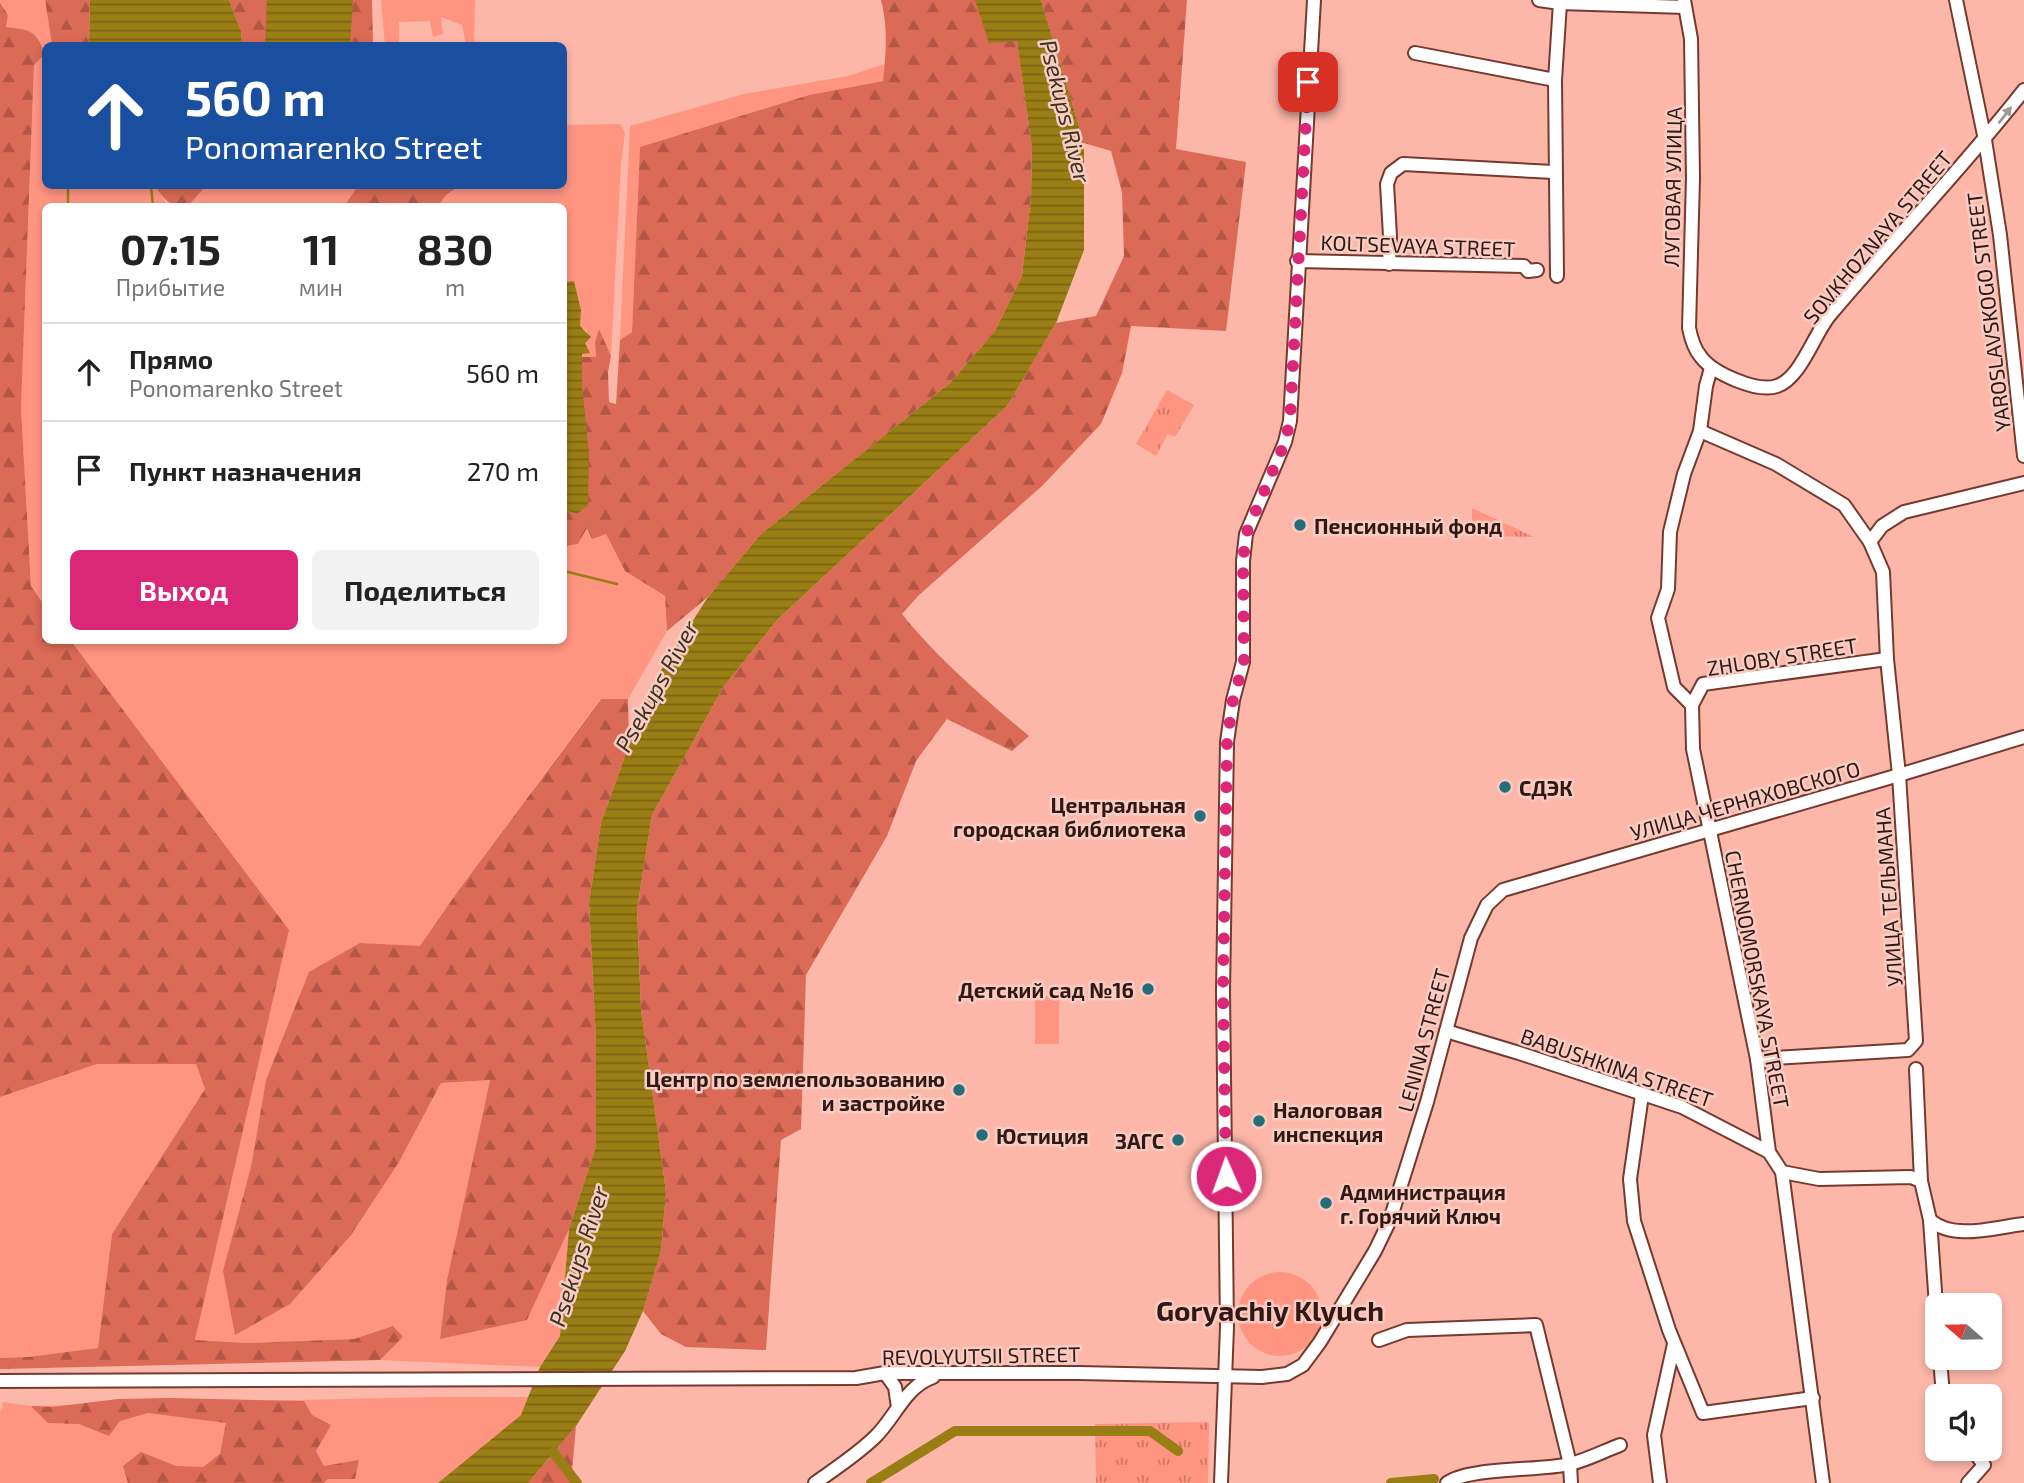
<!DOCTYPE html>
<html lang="ru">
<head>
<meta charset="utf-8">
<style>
	body { margin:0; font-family:"Exo 2",sans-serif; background:#f2f2f2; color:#222; height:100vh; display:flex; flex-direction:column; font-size:26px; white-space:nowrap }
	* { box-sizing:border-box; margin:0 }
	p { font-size:23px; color:#767676 }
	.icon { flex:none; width:38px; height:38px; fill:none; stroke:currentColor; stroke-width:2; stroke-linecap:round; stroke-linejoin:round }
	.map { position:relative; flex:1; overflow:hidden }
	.sheet { position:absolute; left:42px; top:203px; width:525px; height:441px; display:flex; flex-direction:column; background:#fff; border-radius:10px; box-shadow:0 4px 10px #0003 }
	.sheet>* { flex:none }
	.top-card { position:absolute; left:42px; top:42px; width:525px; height:147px; border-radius:10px; box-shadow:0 4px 10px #0003; background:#1a4fa0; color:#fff; overflow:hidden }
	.needle { width:46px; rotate:290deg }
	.controls { position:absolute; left:1925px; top:1293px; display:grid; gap:14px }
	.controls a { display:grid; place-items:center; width:77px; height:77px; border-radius:10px; background:#fff; box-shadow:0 4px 10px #0003; font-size:35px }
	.pin { position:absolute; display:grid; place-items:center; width:60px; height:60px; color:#fff; margin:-30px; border-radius:14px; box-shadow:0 4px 10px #0006 }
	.me { position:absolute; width:77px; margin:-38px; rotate:358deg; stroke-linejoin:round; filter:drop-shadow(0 0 5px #0008) }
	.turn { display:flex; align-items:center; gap:24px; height:147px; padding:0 28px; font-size:32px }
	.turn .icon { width:91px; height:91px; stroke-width:2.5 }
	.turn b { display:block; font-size:49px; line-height:60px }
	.eta { display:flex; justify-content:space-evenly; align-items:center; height:119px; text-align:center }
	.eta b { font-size:42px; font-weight:700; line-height:49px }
	.primary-button { display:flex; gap:14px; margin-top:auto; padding:14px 28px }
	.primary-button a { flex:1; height:80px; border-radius:10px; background:#db2777; color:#fff; font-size:28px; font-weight:700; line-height:80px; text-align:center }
	.primary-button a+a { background:#f2f2f2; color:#222 }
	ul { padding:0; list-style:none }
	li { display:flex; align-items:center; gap:21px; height:98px; padding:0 28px; border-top:2px solid #e0e0e0 }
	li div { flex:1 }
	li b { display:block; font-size:26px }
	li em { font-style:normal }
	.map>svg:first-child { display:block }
	.grass { fill:#ff9481 }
	.forest { fill:url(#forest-firs) }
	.park { fill:url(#park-tufts) }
	.water { fill:url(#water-rules) }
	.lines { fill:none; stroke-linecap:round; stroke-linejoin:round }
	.stream { stroke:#997d15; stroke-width:2.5 }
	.canal { stroke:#997d15; stroke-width:10 }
	.minor-casing { stroke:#743a2f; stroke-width:16 }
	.minor { stroke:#fff; stroke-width:12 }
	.oneway { fill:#a29795 }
	.route { stroke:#db2777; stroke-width:12; stroke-dasharray:0 21.6 }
	.poi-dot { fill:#266d7a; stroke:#f8ccc3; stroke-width:2.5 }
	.labels { text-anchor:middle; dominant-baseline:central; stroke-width:5; stroke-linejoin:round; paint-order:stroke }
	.street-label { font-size:21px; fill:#311813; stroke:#f8ccc3 }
	.poi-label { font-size:21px; font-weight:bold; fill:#311813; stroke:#f8ccc3; text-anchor:start }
	.water-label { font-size:23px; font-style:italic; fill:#3a331e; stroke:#f8ccc3 }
	.district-label { font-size:28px; font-weight:bold; fill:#311813; stroke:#f8ccc3 }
</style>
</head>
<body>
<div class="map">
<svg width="2024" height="1483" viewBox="0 0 2024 1483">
	<defs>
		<pattern id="forest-firs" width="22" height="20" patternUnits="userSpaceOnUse" patternTransform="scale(1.75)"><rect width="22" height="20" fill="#db6a56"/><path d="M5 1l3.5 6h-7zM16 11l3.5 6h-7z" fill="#b25646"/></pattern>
		<pattern id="park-tufts" width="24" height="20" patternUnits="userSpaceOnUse" patternTransform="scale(1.75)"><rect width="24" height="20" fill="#ff9481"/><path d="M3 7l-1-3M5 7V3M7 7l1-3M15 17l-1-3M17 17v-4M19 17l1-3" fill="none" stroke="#cf7868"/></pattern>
		<pattern id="water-rules" width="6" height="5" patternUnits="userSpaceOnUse" patternTransform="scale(1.75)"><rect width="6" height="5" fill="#997d15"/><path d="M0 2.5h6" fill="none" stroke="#7d6512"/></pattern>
	</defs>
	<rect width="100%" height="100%" fill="#fdb7a9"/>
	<!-- grass -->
	<g class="grass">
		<path d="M0,0H45L52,45L46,46L45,54C36,30 31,30 6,27L8,15Z"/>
		<polygon points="381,0 475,0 474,45 466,45 462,25 441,17 443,34 433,37 430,21 399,22 399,45 385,45"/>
		<polygon points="45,55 46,186 155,186 166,203 173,206 46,206 45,606 31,586 21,408 34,64"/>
		<polygon points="885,64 883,81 809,95 640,147 632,332 620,340 630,126 744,94 848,76"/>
		<polygon points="620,124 625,133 621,164 611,356 599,330 595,342 596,357 582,357 587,331 580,327 581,310 574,281 564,282 564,206 438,206 446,195 460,186 564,186 564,125"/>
		<polygon points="206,186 358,186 344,206 188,206"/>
		<polygon points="587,527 606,534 625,571 665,596 667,631 628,699 600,699 458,891 420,947 360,943 266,1080 251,1167 399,1162 441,1083 490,1080 447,1280 440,1339 527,1320 569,1229 560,1336 540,1367 380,1360 402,1337 393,1326 354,1339 246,1343 195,1340 289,930 71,641 564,640 564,546 578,544"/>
		<rect x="1035" y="996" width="24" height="48"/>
		<polygon points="97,1064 196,1064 205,1089 112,1234 98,1348 28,1357 0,1358 0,1097"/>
		<circle cx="1280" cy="1314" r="42"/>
		<polygon points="433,1397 529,1397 521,1415 438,1483 0,1483 0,1412 3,1408 2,1402 31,1406"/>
	</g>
	<!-- forest -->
	<g class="forest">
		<polygon points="45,0 90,0 89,45 52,45"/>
		<polygon points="229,0 372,0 373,45 242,45 241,31"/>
		<path d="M881,0H981L1017,40L1032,148L1031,198L1022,276L995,331L950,383L761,534L708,597L667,631L665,596L625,571L606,534L592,539L587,528L578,544L564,546V510L577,514L582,357H596L595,342L599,329L611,356L608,372L609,402L616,404L620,340L632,332L640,147L809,95L883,81C886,53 888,27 881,0Z"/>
		<path d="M1041,0H1187L1176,149L1246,162L1226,331L1131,326L1122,373L1101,424L1042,486L918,596L902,614C935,656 987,701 1029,736L1012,751L947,719L916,761L887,836L806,975L801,1129L781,1140L766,1350L686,1347L661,1334L643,1311L661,1251L666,1192L641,1009L637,909L652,815L724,686L778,619L1007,406L1056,323L1096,316L1124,256L1122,192L1111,151L1084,143Z"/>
		<path d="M0,2L8,15L6,27C31,30 36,30 45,54L34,65L21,408L31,586L45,606L46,640L71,641L289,930L195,1340L246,1343L354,1339L393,1326L403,1337L380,1360L0,1369V1358L28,1357L98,1348L112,1234L205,1089L196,1064H97L0,1097Z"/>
		<path d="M155,186H206L188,206C169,206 165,201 155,186Z"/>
		<polygon points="358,186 460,186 446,195 438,206 344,206"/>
		<polygon points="601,699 628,699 629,745 601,823 589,903 596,1040 596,1146 569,1229 527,1320 440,1339 447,1280 490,1080 441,1083 399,1162 351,1235 290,1304 235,1335 223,1271 251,1167 266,1080 309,972 360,943 420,946 458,891"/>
		<polygon points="170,1398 304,1401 312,1415 331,1425 316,1451 324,1466 359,1460 355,1479 328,1479 324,1483 128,1483 123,1466 141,1452 176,1466 203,1467 220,1454 226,1423 148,1413 120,1421 109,1436 79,1424 48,1423 31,1406 52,1407 118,1399"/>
		<polygon points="576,1426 571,1483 528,1483"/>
	</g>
	<!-- park -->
	<g class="park">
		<polygon points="1167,390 1194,405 1175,437 1168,434 1156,456 1136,444"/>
		<polygon points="1472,508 1534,537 1472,536"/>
		<polygon points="1209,1422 1208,1483 1096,1483 1095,1424"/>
	</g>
	<!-- water -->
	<g class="water">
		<polygon points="90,0 229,0 241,31 242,45 89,45"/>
		<polygon points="267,0 353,0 350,45 265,45"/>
		<polygon points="975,0 1041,0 1084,143 1084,250 1056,323 1007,406 778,619 724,686 652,815 637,909 641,1009 666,1192 661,1251 643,1311 625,1351 576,1426 528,1483 438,1483 521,1415 540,1367 560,1336 569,1229 596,1146 596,1040 589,903 601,823 629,745 658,675 708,597 761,534 950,383 995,331 1022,276 1031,198 1032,148 1017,41 989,43"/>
		<polygon points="574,281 581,310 580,326 591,337 585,343 590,353 582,354 582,386 589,453 588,505 577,514 564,510 564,282"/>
	</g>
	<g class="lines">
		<!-- stream -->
		<g class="stream">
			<polyline points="151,186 153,206"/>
			<polyline points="68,206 68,186"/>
			<polyline points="564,571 617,584"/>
		</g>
		<!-- canal -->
		<g class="canal">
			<polyline points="553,1452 577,1483"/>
			<polyline points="871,1483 955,1431 1150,1431 1178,1451"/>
			<polyline points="1391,1483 1434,1479"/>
		</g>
		<defs>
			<g id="minor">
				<polyline points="1539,0 1560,3 1685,7"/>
				<path d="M1684,0L1691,39L1693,178L1689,328C1691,338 1694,349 1701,357C1713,373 1757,393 1777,386C1801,378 1814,334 1830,315C1894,239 1963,168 2024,90"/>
				<polyline points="1956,0 1985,140 2000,235 2024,456"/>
				<polyline points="1415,53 1555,80"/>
				<polyline points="1297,261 1524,266 1528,271 1537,270"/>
				<polyline points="1389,264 1390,236 1387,184 1391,173 1403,164 1554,172"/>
				<polyline points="1557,276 1555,80 1560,3"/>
				<polyline points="1711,368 1706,386 1700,431 1684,474 1670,532 1668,589 1658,618 1674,687 1692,705 1693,749 1757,1059 1769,1152 1782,1172 1823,1483"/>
				<polyline points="1700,431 1776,464 1844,505 1870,542 1883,572 1887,659 1899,775 1916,1041 1908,1050 1757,1059"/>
				<polyline points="1870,542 1882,526 1904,512 2024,483"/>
				<polyline points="1692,705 1703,684 1887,659"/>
				<polyline points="1446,1031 1519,1053 1682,1107 1769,1152"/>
				<polyline points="1916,1069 1921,1181 1930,1220 1937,1320"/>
				<polyline points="1642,1095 1630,1179 1634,1221 1669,1330 1703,1413 1813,1398"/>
				<polyline points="1782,1172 1819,1179 1911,1177 1921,1181"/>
				<path d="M1930,1220C1954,1241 1995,1227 2024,1224"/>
				<polyline points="1379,1340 1407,1330 1536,1325 1570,1464 1571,1483"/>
				<polyline points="1940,1358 1943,1396"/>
				<polyline points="885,1373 895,1387 898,1407"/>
				<polyline points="0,1381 856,1378 885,1373 1079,1373 1262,1377 1287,1374 1303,1365 1320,1342 1375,1251 1390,1220 1427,1102 1471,938 1487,905 1503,890 1899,775 2024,737"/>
				<path d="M815,1483C836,1468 858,1454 876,1436C896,1416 905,1387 933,1377"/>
				<polyline points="1221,1483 1227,1327 1223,992 1227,742 1233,700 1243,662 1243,561 1246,534 1285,442 1290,421 1314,0"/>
				<path d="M1447,1483C1469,1467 1540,1471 1570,1464C1587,1460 1604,1451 1620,1445"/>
				<polyline points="1660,1483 1654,1435 1674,1344"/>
				<polyline points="1968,1483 1984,1465 1972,1449"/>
			</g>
		</defs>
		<!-- minor casing -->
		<use href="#minor" class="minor-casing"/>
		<!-- minor -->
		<use href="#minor" class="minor"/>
	</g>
	<!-- one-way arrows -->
	<defs><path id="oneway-solid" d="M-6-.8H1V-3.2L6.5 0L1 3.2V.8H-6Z" transform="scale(1.75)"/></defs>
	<use class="oneway" href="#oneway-solid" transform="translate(2005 115) rotate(-52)"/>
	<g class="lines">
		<!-- route -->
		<polyline class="route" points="1226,1176 1223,992 1227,742 1233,700 1244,662 1243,561 1246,534 1285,442 1290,421 1308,82"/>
	</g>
	<!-- markers -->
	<g class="poi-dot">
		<circle cx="1300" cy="525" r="7"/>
		<circle cx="1505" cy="787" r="7"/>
		<circle cx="1200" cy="816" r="7"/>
		<circle cx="1148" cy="989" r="7"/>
		<circle cx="959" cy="1090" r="7"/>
		<circle cx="1259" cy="1121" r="7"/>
		<circle cx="982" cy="1135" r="7"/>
		<circle cx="1178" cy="1140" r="7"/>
		<circle cx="1326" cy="1203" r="7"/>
	</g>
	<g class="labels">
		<!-- street labels -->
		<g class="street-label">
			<text transform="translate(1672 187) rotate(-89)">ЛУГОВАЯ УЛИЦА</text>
			<text transform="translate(1877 237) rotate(-50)">SOVKHOZNAYA STREET</text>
			<text transform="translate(1418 245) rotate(2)">KOLTSEVAYA STREET</text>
			<text transform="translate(1988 312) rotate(-97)">YAROSLAVSKOGO STREET</text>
			<text transform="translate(1782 656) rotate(-9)">ZHLOBY STREET</text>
			<text transform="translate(1745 800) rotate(-16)">УЛИЦА ЧЕРНЯХОВСКОГО</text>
			<text transform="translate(1888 897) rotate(-94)">УЛИЦА ТЕЛЬМАНА</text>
			<text transform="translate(1758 979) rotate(79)">CHERNOMORSKAYA STREET</text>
			<text transform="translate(1423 1040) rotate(-75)">LENINA STREET</text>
			<text transform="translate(1617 1067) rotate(19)">BABUSHKINA STREET</text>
			<text transform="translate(981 1355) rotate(-1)">REVOLYUTSII STREET</text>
		</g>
		<!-- poi labels -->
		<g class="poi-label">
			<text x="1314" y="525">Пенсионный фонд</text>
			<text x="1519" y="787">СДЭК</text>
			<text x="1186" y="804" text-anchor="end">Центральная<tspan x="1186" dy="24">городская библиотека</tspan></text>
			<text x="1134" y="989" text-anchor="end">Детский сад №16</text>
			<text x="945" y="1078" text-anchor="end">Центр по землепользованию<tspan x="945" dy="24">и застройке</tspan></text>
			<text x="1273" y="1109">Налоговая<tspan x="1273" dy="24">инспекция</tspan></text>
			<text x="996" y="1135">Юстиция</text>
			<text x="1164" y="1140" text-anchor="end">ЗАГС</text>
			<text x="1340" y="1191">Администрация<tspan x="1340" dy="24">г. Горячий Ключ</tspan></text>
		</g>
		<!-- water labels -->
		<g class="water-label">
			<text transform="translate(1066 111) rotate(76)">Psekups River</text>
			<text transform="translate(656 686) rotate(-61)">Psekups River</text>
			<text transform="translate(578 1256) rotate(-72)">Psekups River</text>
		</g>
		<!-- district labels -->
		<g class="district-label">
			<text x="1270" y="1310">Goryachiy Klyuch</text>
		</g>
	</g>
</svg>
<div class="controls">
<a><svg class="needle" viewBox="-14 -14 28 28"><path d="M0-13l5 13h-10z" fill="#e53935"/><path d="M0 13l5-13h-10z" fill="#767676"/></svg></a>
<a><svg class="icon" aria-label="sound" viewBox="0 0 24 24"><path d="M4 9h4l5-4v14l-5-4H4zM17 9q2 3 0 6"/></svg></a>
</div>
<div class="pin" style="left:1308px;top:82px;background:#d93025"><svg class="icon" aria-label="arrive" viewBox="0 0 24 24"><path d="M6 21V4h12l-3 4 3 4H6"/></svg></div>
<svg class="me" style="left:1226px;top:1176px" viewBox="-20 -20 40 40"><circle r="17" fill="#db2777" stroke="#fff" stroke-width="3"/><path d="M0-11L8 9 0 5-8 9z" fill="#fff"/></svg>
<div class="top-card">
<div class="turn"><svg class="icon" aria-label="ahead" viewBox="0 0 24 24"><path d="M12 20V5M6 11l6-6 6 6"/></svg><div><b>560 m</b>Ponomarenko Street</div></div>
</div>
<section class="sheet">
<div class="eta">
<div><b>07:15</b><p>Прибытие</p></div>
<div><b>11</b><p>мин</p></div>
<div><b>830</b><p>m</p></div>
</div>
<ul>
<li><svg class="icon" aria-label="ahead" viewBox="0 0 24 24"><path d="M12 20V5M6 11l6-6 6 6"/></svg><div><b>Прямо</b><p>Ponomarenko Street</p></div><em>560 m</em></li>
<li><svg class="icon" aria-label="arrive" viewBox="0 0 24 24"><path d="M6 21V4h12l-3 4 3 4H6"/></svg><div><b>Пункт назначения</b></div><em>270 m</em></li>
</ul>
<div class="primary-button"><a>Выход</a><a>Поделиться</a></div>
</section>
</div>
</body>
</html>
